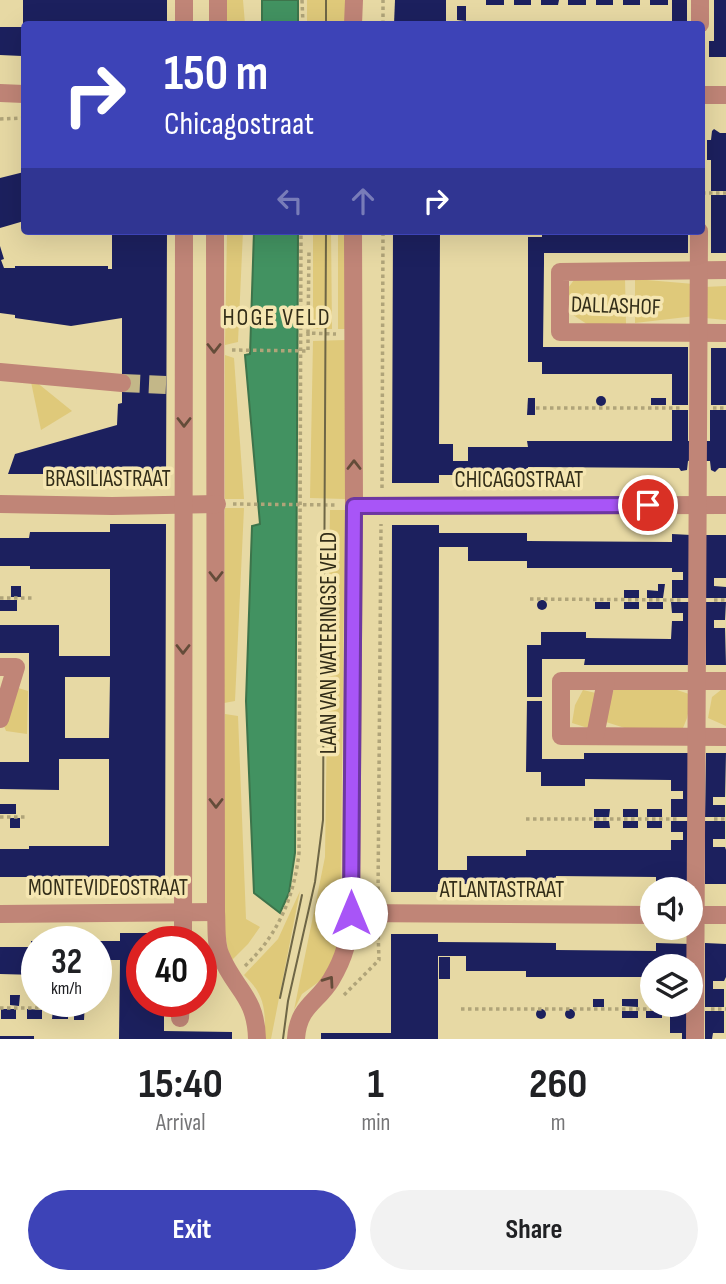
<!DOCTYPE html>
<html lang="en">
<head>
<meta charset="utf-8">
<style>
	body { margin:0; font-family:"Sofia Sans Condensed",sans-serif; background:#f2f2f2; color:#202124; height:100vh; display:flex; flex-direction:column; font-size:26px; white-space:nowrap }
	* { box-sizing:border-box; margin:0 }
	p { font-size:23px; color:#757577 }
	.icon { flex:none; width:38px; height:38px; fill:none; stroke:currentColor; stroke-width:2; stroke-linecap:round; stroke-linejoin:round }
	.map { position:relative; height:1039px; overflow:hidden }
	.sheet { display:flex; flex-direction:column; background:#fff; flex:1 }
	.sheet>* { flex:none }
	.banner { position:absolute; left:21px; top:21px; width:684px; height:214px; border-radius:7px; box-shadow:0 7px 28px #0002; background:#3d43b7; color:#fff; overflow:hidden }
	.fabs { position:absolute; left:640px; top:877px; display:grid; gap:14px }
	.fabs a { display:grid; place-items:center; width:63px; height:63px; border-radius:50%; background:#fff; box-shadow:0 7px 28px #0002; font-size:35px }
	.speed { position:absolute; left:21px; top:926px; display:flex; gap:14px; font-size:35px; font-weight:700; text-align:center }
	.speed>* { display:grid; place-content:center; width:91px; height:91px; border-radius:50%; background:#fff; box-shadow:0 7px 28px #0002; line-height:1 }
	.speed small { font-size:18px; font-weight:400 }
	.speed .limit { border:10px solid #d22; background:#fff; color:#111 }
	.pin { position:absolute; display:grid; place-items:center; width:60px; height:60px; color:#fff; margin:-30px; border:4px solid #fff; border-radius:50%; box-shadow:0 2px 7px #0007 }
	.me { position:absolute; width:77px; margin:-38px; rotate:0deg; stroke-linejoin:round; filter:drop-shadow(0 0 5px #0008) }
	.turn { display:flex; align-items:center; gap:24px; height:147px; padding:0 28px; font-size:32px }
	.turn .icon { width:91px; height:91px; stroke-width:2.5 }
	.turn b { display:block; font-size:49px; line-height:60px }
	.lanes { display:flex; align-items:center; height:66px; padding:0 28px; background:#0003; justify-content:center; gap:35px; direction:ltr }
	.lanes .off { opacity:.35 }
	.eta { display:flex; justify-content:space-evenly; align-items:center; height:119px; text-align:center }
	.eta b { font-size:42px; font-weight:700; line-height:49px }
	.button { display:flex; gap:14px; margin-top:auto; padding:14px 28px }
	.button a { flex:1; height:80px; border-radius:42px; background:#3d43b7; color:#fff; font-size:28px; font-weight:700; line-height:80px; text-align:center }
	.button a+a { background:#f2f2f2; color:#202124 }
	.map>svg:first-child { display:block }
	.green { fill:#dfc97a }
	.water { fill:#429261; stroke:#3d744b; stroke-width:2 }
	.building { fill:#1c205e; fill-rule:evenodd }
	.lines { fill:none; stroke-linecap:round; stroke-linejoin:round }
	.minor-tunnel { stroke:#c3b788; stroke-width:18; stroke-dasharray:18 9; stroke-linecap:butt }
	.path { stroke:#b0a479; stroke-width:3.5; stroke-dasharray:3.5 3.5; stroke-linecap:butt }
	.minor { stroke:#c08577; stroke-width:18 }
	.tram { stroke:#6e6646; stroke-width:2 }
	.oneway { stroke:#644c39 }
	.route-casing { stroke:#6d37a1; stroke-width:18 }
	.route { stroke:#a855f7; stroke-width:12 }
	.labels { text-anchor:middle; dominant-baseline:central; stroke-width:7; stroke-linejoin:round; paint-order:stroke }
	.street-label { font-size:23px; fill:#322d18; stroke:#f5e6b1 }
	.neighbourhood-label { font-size:24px; letter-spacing:2px; fill:#322d18; stroke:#f5e6b1 }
</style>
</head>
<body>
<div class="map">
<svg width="726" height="1039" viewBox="0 0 726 1039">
	<rect width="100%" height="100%" fill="#e7d9a4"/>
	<!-- green -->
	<g class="green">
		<polygon points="226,0 243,0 245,24 226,24"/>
		<rect x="307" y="0" width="39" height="24"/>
		<polygon points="227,231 243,231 238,342 225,345"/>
		<polygon points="313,231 331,231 332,329 313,329"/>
		<polygon points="338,231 346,231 345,329 338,329"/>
		<polygon points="625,278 626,324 593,328 570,313 568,288 574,280"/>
		<polygon points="635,279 694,284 695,316 635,323"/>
		<polygon points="726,286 726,320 705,318 704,287"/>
		<polygon points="345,340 345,499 310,498 313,341"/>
		<polygon points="225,355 234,358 244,499 225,499"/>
		<polygon points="30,377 72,411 41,430"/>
		<polygon points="225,508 244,508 235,701 224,703"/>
		<polygon points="330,510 345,510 340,940 337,957 324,978 302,994 294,1010 325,857"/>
		<polygon points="616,686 665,686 692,695 687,718 681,733 628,729 606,722 607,702"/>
		<polygon points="726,686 726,726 708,718 712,697"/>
		<polygon points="15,687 28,691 27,734 6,731 4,726"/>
		<polygon points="583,690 600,694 588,728 572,723 575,705"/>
		<polygon points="225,714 238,716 246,919 260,927 248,944 230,962 223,921"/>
		<path d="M300,891L271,1039H265C265,1010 266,996 244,975L278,939Z"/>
	</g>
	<!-- water -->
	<g class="water">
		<rect x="262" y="0" width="36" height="24"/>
		<polygon points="254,231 298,231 295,853 289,893 280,913 254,893 246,701 252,526 260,524 245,355 250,354"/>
	</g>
	<!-- building -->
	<g class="building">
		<rect x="23" y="0" width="144" height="24"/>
		<polygon points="395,0 446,0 446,24 394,24"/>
		<rect x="486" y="0" width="18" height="5"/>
		<rect x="514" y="0" width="17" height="5"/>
		<polygon points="541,0 559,0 558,5 541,5"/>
		<rect x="568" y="0" width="18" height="5"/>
		<rect x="596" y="0" width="17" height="5"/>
		<rect x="623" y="0" width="17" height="5"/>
		<rect x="650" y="0" width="18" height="5"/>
		<polygon points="672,0 687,0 687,24 604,24 604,22 672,22"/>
		<polygon points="714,0 726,0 726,57 709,57 709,41 714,41"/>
		<polygon points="457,6 466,6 466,21 457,20"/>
		<rect x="562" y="22" width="29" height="2"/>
		<polygon points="0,27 24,27 24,63 22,63 22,56 0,55"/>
		<polygon points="714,129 720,133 726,133 726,191 711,191 711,160 707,160 707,140 711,140 712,131"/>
		<polygon points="24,172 24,221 0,228 0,178"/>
		<rect x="711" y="195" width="15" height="58"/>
		<polygon points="112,231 167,231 166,482 121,482 122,474 8,474 15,454 117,425 118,404 122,403 122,318 71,326 15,318 15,315 0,313 0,246 4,259 1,260 4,268 15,268 15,266 108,266 108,269 112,269"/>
		<polygon points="393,231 440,231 439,444 453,444 453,461 468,461 468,447 528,447 527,441 672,441 672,410 688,410 688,441 692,441 692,460 688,461 687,470 681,471 679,468 528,467 528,475 439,475 439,483 392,483"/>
		<polygon points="542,231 688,231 688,253 544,253 544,263 543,347 688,347 688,405 672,405 672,374 542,374 542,362 528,362 528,237 542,237"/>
		<rect x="711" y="348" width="15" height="57"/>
		<circle cx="601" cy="401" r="5"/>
		<polygon points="528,398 535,398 535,415 527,415"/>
		<rect x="651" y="398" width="15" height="7"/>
		<polygon points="710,410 726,410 726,468 719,468 715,472 711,470 710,461 706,461 706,441 710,441"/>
		<path d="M110,524H166L165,891H109V883H29V877H0V849H29V846H109V759H59V790L0,789V762H29V653H0V625H59V656H110V569H30V566H0V538H29L30,532H110ZM65,677H110L109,738H65Z"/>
		<polygon points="392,525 439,525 439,533 527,533 527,541 672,542 672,534 691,535 691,598 672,598 672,580 683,580 683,572 672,572 672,568 527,568 527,561 468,561 468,547 439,547 438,870 467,870 467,856 526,856 526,850 671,850 671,840 683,840 683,832 671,832 671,821 690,821 690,884 656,884 656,877 556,876 556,884 438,884 438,892 391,892"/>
		<polygon points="706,535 726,535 726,578 714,578 714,586 726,587 726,598 706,598"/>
		<polygon points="658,584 665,584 663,598 647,598 647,590 658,591"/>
		<rect x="11" y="586" width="10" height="11"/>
		<rect x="624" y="590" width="15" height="8"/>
		<rect x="0" y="600" width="17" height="11"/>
		<circle cx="542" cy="605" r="5"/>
		<rect x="595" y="602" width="15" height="7"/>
		<rect x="624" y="602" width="15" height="7"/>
		<rect x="647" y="602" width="16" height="7"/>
		<polygon points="671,602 691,602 691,665 584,665 585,659 542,659 542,697 527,697 527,645 541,645 541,632 586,632 586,638 671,639 672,621 683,621 683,613 672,613"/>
		<polygon points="706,602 726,602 725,620 714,620 714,628 725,628 726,665 706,665"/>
		<polygon points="527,701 542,701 542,759 584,759 584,753 691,753 690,817 671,817 671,799 683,799 683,791 671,791 671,780 585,779 585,786 541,786 541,772 526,772"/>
		<polygon points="706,753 726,753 725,797 713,797 713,805 725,805 725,817 705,817"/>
		<rect x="0" y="804" width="16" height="10"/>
		<polygon points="594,809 610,809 609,817 594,817"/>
		<rect x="623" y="809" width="15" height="8"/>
		<rect x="647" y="809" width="15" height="8"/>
		<rect x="10" y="818" width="10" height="10"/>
		<polygon points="594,821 609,821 610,828 594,828"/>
		<rect x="623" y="821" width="15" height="7"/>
		<rect x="647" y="821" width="15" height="7"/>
		<polygon points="705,821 725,821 725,839 713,839 713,847 725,847 726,850 726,884 705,884"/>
		<polygon points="120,933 165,933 165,942 142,942 142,1001 164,1001 164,1031 232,1032 232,1039 119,1039 120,960 96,960 96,941 120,941"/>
		<polygon points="391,934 438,934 438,942 556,943 556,950 656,951 656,943 690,944 690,966 653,966 653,977 526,977 526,971 466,971 466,956 438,956 438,1039 321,1039 321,1033 391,1033"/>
		<polygon points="31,941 37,941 37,975 0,974 0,947 31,947"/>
		<polygon points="705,943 726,944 726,977 724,981 713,981 713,989 724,989 724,1007 705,1007"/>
		<rect x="439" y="957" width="11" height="22"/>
		<polygon points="10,995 20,995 19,1006 10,1005"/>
		<rect x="593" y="999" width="11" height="8"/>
		<polygon points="622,999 638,999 638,1007 622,1006"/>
		<polygon points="64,1001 85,1002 84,1020 74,1020 74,1005 64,1005"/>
		<rect x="1" y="1009" width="15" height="10"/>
		<polygon points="27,1009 42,1010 42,1019 27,1019"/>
		<polygon points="53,1009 68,1010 68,1019 52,1019"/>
		<circle cx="570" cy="1014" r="5"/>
		<circle cx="541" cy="1014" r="5"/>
		<rect x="622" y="1011" width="16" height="7"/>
		<rect x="646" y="1011" width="16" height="7"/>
		<polygon points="670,1011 690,1011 690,1039 682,1039 682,1033 670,1033"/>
		<polygon points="705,1011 724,1011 724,1033 713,1033 712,1039 705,1039"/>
		<rect x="0" y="1036" width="34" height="3"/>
	</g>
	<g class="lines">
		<!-- minor-tunnel -->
		<polyline class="minor-tunnel" points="122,383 166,385"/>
		<!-- path -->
		<g class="path">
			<polyline points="302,0 303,24"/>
			<polyline points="383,24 383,0"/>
			<polyline points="0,119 24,118"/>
			<polyline points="702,193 726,193"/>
			<polyline points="308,333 309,251"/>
			<polyline points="232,350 308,351 308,333 336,334"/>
			<polyline points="536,408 681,408"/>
			<polyline points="713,408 726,408"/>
			<polyline points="382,488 383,231"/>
			<polyline points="233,504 337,505"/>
			<polyline points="0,598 32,598"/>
			<polyline points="530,599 682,600"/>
			<polyline points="714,600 726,600"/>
			<polyline points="0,817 28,817"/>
			<polyline points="526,819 678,819"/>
			<polyline points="714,819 726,819"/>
			<polyline points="378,897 381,524"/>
			<path d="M245,966C278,935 294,897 299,853L301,231"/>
			<polyline points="344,995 379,960 378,930"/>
			<polyline points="0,1008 71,1008"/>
			<polyline points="461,1009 678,1009"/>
			<polyline points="711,1009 726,1009"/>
		</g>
		<!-- minor -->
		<g class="minor">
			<polyline points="218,0 218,24"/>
			<polyline points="184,24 184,0"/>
			<polyline points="353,24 354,0"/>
			<polyline points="700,24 700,0"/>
			<polyline points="0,93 24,94"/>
			<polyline points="702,95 726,95"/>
			<path d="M215,231L216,912C217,926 215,944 221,956C235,990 256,996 257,1039"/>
			<polyline points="726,270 560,272 560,332 726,333"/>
			<polyline points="0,372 122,383"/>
			<polyline points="0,504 112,506 217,504"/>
			<polyline points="354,506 726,505"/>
			<polyline points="0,667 16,667 0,719"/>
			<polyline points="726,681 561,681 561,736 726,737"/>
			<polyline points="595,736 606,681"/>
			<polyline points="351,913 653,915"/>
			<polyline points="0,914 216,912"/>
			<polyline points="691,915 726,915"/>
			<polyline points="183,942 184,231"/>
			<polyline points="180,1018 181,1001"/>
			<path d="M296,1039C298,1006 317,1003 331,980C346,955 348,940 351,913L354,506L353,231"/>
			<polyline points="695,1039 699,231"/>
		</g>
		<!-- tram -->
		<g class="tram">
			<polyline points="326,24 326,0"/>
			<polyline points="280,998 302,895"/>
			<polyline points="283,1039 288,1001 315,882 323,820 326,231"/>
		</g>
	</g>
	<!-- one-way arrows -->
	<defs><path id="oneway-chevron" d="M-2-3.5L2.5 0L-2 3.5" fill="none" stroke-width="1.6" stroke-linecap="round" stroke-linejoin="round" transform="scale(1.75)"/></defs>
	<g class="oneway">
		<use href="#oneway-chevron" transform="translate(214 348) rotate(90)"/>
		<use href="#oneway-chevron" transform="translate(184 422) rotate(90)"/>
		<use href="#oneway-chevron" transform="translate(354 465) rotate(-90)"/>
		<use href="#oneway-chevron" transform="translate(216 576) rotate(90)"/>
		<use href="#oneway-chevron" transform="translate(183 649) rotate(90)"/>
		<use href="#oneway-chevron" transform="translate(216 803) rotate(90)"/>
		<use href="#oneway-chevron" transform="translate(329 981) rotate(-55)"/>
	</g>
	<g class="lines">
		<defs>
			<polyline id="route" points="351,913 354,506 648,505"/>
		</defs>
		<!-- route casing -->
		<use href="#route" class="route-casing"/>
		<!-- route -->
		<use href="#route" class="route"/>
	</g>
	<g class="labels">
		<!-- street labels -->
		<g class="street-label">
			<text transform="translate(616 306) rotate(2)">DALLASHOF</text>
			<text x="108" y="479">BRASILIASTRAAT</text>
			<text x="519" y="480">CHICAGOSTRAAT</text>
			<text transform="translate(329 643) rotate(-90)">LAAN VAN WATERINGSE VELD</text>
			<text x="108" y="888">MONTEVIDEOSTRAAT</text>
			<text x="502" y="890">ATLANTASTRAAT</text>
		</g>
		<!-- neighbourhood labels -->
		<g class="neighbourhood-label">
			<text x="277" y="317">HOGE VELD</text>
		</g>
	</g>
</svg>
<div class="fabs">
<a><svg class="icon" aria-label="sound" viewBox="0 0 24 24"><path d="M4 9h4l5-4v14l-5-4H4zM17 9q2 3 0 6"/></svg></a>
<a><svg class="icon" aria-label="layers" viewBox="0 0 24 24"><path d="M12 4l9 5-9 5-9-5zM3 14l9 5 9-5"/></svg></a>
</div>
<div class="speed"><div>32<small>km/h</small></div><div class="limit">40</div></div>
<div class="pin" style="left:648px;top:505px;background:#d93025"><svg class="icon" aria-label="arrive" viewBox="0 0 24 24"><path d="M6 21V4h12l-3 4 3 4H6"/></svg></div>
<svg class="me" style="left:351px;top:913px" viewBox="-20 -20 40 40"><circle r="19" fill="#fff"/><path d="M0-13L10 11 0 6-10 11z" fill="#a855f7"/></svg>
<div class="banner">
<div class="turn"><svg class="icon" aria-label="right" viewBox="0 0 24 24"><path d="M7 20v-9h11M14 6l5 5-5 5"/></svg><div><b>150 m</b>Chicagostraat</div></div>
<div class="lanes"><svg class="icon off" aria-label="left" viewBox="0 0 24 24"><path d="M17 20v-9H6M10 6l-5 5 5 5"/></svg><svg class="icon off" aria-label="ahead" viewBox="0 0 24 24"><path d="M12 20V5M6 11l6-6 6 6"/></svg><svg class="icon" aria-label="right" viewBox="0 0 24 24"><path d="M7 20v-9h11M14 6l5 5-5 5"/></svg></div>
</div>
</div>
<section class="sheet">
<div class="eta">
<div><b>15:40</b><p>Arrival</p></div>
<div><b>1</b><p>min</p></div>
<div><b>260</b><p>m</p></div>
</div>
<div class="button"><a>Exit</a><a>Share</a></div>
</section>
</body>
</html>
